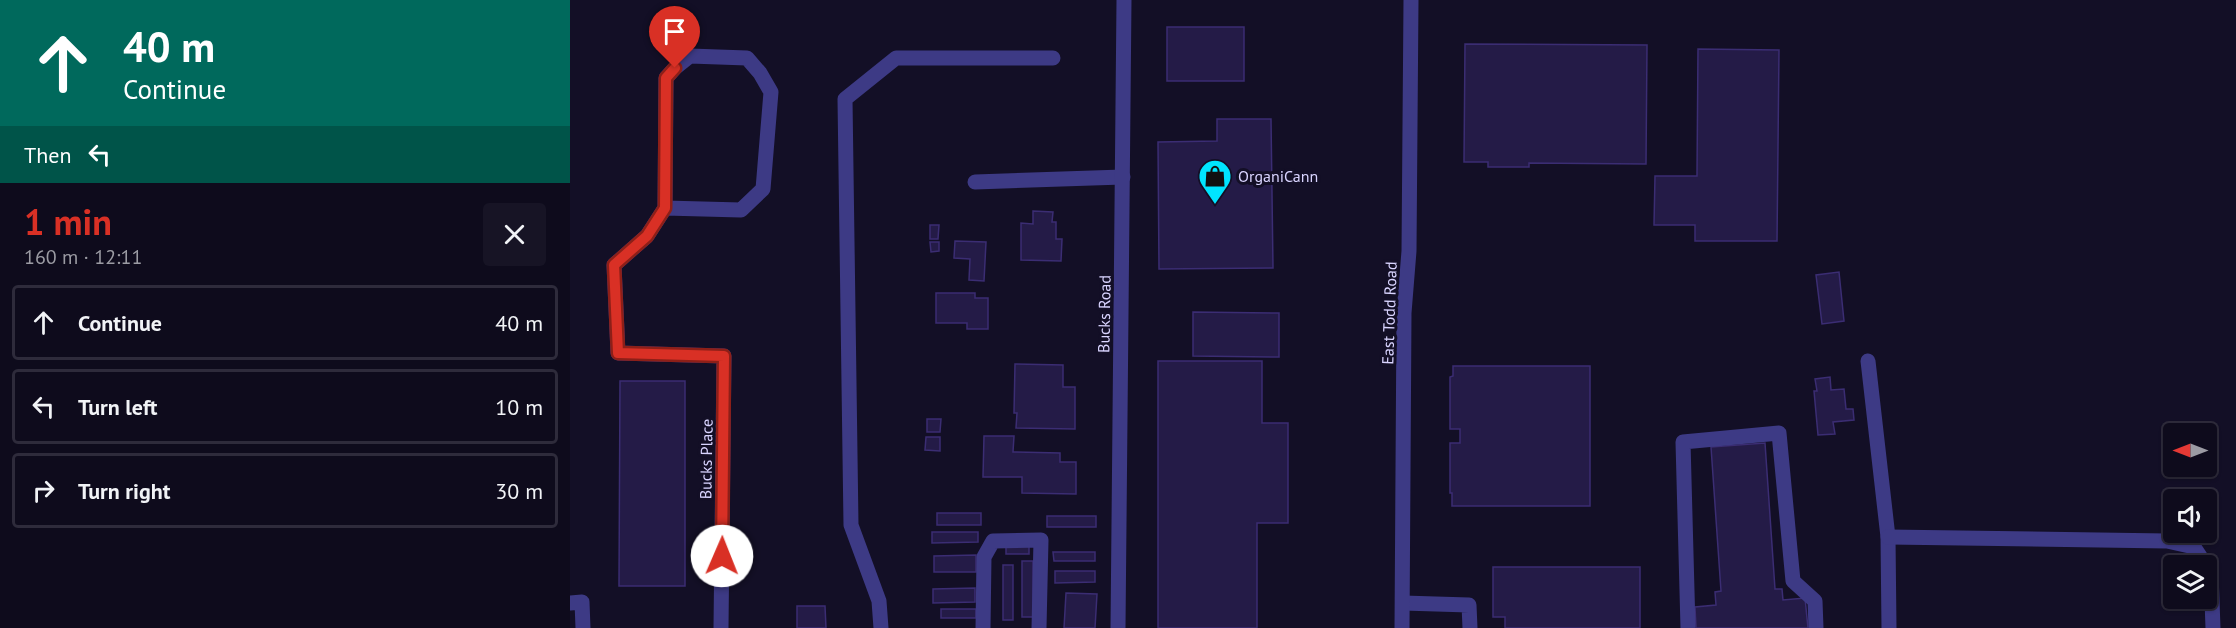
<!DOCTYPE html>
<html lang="en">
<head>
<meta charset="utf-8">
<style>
	body { margin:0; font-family:"PT Sans",sans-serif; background:#171425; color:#f1f3f6; height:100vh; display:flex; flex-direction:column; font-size:22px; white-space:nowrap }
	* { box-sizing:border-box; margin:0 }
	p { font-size:20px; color:#9b9ba3 }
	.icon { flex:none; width:33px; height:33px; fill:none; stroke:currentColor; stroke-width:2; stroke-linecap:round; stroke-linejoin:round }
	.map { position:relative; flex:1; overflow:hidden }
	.drawer { display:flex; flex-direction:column; background:#0e0b1c; width:570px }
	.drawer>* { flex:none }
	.banner { background:#00695c; color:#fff; overflow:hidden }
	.needle { width:39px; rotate:270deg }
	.tools { position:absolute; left:1593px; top:423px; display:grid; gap:12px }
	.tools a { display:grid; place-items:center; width:54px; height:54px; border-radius:6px; background:#0e0b1c; box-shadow:0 2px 4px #0004,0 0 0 2px #2e2b3b; font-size:30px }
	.pin { position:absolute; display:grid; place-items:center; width:51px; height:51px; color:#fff; margin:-62px -26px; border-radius:50% 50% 50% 0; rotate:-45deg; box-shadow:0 0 6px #0007 }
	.pin .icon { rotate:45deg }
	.me { position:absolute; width:66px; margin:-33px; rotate:1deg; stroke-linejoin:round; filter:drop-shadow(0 0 4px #0008) }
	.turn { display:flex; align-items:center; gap:21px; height:126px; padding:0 24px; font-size:27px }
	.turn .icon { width:78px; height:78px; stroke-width:2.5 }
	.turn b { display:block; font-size:42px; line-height:51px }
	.then { display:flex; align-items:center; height:57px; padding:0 24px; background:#0003; gap:12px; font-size:22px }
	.round { display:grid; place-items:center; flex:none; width:63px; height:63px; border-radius:6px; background:#171425 }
	.overview { display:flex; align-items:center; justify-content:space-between; height:102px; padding:0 24px }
	h1 { font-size:36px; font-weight:700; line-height:45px; color:#d93025 }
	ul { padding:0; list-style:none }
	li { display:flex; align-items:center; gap:18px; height:75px; margin:0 12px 9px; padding:0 12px; border:3px solid #2e2b3b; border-radius:6px }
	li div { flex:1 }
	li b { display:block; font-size:22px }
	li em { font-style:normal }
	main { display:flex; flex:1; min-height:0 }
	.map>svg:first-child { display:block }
	.building { fill:#241b47; stroke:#3b2d73; stroke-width:1.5 }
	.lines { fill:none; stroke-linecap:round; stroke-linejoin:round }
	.minor { stroke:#3d3a85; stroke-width:15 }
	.route-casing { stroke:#8d1f18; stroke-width:15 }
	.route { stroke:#d93025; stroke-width:10 }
	.labels { text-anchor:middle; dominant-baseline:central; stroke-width:6; stroke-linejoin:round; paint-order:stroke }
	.poi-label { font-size:16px; fill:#d9d4ff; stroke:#130f26; text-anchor:start }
	.street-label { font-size:16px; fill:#d9d4ff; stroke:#130f26 }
</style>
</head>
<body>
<main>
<section class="drawer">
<div class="banner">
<div class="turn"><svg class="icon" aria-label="ahead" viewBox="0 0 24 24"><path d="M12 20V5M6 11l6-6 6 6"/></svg><div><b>40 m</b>Continue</div></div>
<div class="then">Then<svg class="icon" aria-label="left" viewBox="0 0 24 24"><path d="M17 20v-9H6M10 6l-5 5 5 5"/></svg></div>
</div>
<div class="overview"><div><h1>1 min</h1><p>160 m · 12:11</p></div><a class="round"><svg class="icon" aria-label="close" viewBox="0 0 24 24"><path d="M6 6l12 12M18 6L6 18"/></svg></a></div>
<ul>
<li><svg class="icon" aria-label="ahead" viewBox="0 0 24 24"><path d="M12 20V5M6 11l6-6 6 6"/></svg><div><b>Continue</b></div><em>40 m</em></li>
<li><svg class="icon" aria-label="left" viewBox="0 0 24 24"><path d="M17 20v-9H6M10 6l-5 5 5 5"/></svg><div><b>Turn left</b></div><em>10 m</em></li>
<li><svg class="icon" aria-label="right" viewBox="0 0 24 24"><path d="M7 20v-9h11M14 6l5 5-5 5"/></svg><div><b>Turn right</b></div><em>30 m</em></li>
</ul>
</section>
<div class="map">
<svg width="1666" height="628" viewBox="0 0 1666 628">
	<rect width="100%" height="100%" fill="#130f26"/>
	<!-- building -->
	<g class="building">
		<rect x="597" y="27" width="77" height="54"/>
		<polygon points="895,44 1077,45 1076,164 959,163 959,167 918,167 918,162 894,162"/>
		<polygon points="1128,49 1209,50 1207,241 1125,241 1125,225 1084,225 1085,176 1127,176"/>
		<polygon points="647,119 701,119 703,268 589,269 588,142 647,141"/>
		<polygon points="463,211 483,212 482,222 486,222 486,239 492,239 491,261 451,260 451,223 463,224"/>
		<polygon points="360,225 369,225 368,239 360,239"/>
		<polygon points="385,241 416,242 414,281 399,280 400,259 384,258"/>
		<polygon points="360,242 369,242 369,251 361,252"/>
		<polygon points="1269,272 1274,321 1252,324 1246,275"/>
		<polygon points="366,293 405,293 405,298 418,298 418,329 397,329 397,323 366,323"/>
		<polygon points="623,312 709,313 709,357 623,356"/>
		<polygon points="588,361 692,361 692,423 718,423 718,523 687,523 687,628 588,628"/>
		<polygon points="445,364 493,365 493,387 505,387 505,429 446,428 447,413 444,413"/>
		<polygon points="883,366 1020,366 1020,506 882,506 882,493 880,493 880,443 890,443 890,429 880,429 880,377 883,376"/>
		<polygon points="1260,377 1261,390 1274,389 1276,409 1283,409 1284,420 1263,422 1265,434 1248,435 1244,391 1247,391 1245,379"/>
		<polygon points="50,381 115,381 115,586 49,586"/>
		<polygon points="357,419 371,419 370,432 357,432"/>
		<polygon points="414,436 444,436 443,452 490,453 490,462 506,462 506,494 452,493 452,477 413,477"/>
		<polygon points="356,437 370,437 370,451 355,450"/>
		<polygon points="1195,443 1205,589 1212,589 1213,600 1235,598 1238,628 1126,628 1125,607 1146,605 1145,592 1151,591 1141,447"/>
		<rect x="367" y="513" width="44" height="12"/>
		<rect x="477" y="516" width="49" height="11"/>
		<polygon points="362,532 408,532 408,542 362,543"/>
		<rect x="436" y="546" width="23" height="8"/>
		<polygon points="483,552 525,552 525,561 484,561"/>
		<polygon points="406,555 406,572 364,572 364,556"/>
		<rect x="452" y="561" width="11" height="56"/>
		<rect x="433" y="565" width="10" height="55"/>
		<polygon points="923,567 1070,567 1070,628 935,628 935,617 923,617"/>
		<polygon points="485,571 525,571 525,582 485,583"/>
		<polygon points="405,588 405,602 363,603 363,589"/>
		<polygon points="496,593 527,594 525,628 494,628"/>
		<polygon points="227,606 255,606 256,628 227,628"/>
		<rect x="371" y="609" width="35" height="9"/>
	</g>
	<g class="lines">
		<!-- minor -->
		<g class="minor">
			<polyline points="405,182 553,177"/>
			<polyline points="95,208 171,210 193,189 201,92 190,73 177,58 120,56 105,68 96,78 95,208 77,236 44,265 48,353 154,356 151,628"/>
			<polyline points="1298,361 1318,537 1319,628"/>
			<polyline points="1318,537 1597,541 1624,547 1641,573 1643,628"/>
			<polyline points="0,603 12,602 13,628"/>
			<polyline points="833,603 899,605 900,628"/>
			<polyline points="311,628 309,601 281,525 275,99 326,58 483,58"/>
			<polyline points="413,628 414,557 423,541 471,540 469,628"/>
			<polyline points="548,628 554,0"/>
			<polyline points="832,628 834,313 839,251 841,0"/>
			<polyline points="1118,628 1113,442 1209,433 1223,581 1245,601 1246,628"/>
		</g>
	</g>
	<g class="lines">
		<defs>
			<polyline id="route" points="105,68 96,78 95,208 77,236 44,265 48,353 154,356 152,556"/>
		</defs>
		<!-- route casing -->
		<use href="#route" class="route-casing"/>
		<!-- route -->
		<use href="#route" class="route"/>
	</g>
	<!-- icons -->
	<defs>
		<symbol id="shop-pin" viewBox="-11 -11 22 30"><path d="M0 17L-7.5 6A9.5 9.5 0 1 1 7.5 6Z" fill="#00e5ff" stroke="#130f26"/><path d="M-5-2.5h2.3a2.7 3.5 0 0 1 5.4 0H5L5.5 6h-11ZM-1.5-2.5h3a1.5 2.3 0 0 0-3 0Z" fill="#111"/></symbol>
	</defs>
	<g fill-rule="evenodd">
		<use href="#shop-pin" x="626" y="157" width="38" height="52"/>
	</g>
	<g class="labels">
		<!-- poi labels -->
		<g class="poi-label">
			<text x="668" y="176">OrganiCann</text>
		</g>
		<!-- street labels -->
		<g class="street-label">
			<text transform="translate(819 313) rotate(-88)">East Todd Road</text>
			<text transform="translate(534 314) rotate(-89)">Bucks Road</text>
			<text transform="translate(136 459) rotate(-89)">Bucks Place</text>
		</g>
	</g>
</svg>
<div class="tools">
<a><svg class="needle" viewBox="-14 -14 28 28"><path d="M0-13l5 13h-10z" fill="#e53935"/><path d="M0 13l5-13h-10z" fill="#9b9ba3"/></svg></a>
<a><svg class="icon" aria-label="sound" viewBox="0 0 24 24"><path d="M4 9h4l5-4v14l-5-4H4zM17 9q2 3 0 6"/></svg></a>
<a><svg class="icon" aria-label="layers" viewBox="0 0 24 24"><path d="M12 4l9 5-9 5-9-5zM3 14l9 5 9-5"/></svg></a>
</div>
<div class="pin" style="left:105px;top:68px;background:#d93025"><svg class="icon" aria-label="arrive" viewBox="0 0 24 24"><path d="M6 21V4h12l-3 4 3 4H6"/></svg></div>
<svg class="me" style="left:152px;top:556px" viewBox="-20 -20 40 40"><circle r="19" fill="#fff"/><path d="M0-13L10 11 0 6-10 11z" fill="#d93025"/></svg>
</div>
</main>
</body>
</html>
